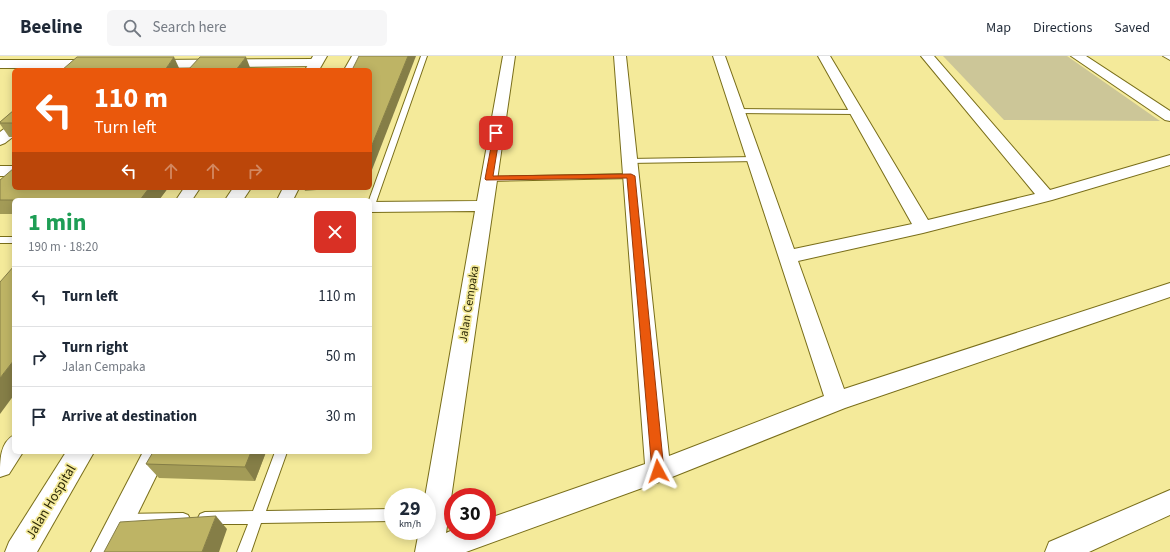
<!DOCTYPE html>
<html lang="en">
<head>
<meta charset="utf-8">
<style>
	body { margin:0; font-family:"Source Sans 3",sans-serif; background:#f6f6f7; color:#1f2937; height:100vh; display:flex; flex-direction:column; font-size:15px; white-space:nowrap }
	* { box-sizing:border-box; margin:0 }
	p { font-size:13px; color:#747a83 }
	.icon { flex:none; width:22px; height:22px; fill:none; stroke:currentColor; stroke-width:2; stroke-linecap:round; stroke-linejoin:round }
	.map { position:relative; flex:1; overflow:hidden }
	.drawer { position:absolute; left:12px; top:142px; width:360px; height:256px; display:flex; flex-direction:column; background:#fff; border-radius:6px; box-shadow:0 2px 10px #0003 }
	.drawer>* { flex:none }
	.hud { position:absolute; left:12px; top:12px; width:360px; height:122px; border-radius:6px; box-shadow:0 2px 10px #0003; background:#ea580c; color:#fff; overflow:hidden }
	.speed { position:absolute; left:384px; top:432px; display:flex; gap:8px; font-size:20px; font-weight:700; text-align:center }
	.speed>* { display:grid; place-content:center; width:52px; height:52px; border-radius:50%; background:#fff; box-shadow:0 2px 10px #0003; line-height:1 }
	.speed small { font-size:10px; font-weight:400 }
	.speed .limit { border:6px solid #d22; background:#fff; color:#111 }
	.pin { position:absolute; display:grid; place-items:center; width:34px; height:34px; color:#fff; margin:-17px; border-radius:8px; box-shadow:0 2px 6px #0006 }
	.me { position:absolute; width:44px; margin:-22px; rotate:355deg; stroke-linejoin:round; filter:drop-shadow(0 0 3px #0008) }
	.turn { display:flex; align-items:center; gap:14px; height:84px; padding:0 16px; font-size:18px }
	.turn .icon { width:52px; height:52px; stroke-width:2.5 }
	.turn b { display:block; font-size:28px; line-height:34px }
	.lanes { display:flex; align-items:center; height:38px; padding:0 16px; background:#0003; justify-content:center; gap:20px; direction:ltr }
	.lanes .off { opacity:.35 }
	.round { display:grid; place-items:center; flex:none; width:42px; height:42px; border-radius:6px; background:#f6f6f7 }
	.head { display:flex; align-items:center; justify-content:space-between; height:68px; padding:0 16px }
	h1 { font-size:24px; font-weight:700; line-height:30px; color:#1e9e55 }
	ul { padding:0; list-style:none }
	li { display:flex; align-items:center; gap:12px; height:60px; padding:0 16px; border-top:1px solid #e0e1e3 }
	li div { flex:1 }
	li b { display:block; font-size:15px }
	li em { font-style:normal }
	header { display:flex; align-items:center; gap:24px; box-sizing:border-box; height:56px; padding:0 20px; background:#fff; border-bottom:1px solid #e0e1e3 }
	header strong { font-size:19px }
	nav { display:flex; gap:22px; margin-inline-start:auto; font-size:14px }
	.search { width:280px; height:36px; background:#f6f6f7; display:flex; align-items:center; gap:10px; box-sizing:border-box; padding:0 14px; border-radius:6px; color:#747a83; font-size:15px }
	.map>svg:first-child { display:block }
	.green { fill:#ccc698 }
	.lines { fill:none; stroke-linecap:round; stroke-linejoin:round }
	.service-casing { stroke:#796e1a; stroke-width:2 }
	.minor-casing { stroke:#796e1a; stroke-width:2 }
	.tertiary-casing { stroke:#796e1a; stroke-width:2 }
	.service { fill:#fff; fill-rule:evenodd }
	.minor { fill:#fff; fill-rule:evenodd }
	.tertiary { fill:#fff; fill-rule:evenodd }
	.wall { fill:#a39b57 }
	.shaded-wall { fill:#857e47 }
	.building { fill:#beb465; stroke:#857e47 }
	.route { fill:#ea580c; stroke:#983908 }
	.labels { text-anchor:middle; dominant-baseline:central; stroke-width:3.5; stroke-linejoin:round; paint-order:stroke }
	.street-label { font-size:12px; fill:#2d2907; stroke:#f4ea9a }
	.near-street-label { font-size:14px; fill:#2d2907; stroke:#f4ea9a }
</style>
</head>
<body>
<header>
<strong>Beeline</strong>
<div class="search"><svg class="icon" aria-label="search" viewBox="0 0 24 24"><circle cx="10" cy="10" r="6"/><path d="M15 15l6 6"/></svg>Search here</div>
<nav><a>Map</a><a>Directions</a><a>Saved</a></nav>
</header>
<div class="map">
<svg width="1170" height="496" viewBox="0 0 1170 496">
	<rect width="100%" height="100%" fill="#f4ea9a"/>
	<!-- green -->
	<polygon class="green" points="943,0 1067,0 1160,65 1004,64"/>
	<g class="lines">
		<defs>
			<g id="service">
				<polygon points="421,0 427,0 374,152 370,155 370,144 369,144"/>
				<polygon points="1163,0 1170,0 1170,4"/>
				<polygon points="735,53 856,54 860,56 856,58 738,57 735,57"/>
				<polygon points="754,101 758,103 757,105 629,107 625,105 629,103"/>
				<polygon points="631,118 635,120 634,122 489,125 485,123 489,121"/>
				<rect x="0" y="181" width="14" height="6"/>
				<polygon points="275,396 287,396 266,455 393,453 393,465 261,467 251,496 237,496 248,468 205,468 200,466 198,462 200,458 205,456 253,455"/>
				<polygon points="183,457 188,459 190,463 188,467 183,469 121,470 116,468 114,464 116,460 121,458"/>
			</g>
			<g id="minor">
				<polygon points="352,0 364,0 358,14 344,14"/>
				<polygon points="503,0 515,0 446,477 453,474 487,475 487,463 645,408 614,0 626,0 669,400 824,340 713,0 725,0 794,193 912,168 818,0 830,0 928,164 1035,138 921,0 934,0 1050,134 1170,99 1170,109 1052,144 923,177 798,205 844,333 1170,227 1170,241 845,352 667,423 466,496 415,496 419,475 427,475 427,441 425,441 475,155 370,156 370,146 477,145"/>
				<polygon points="1071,0 1086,0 1170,55 1170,65 1165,64"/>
				<polygon points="315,3 320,4 321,7 320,10 150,12 145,11 144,8 145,5 150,4"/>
				<polygon points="0,4 96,4 101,5 102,8 101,11 96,12 0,12"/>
				<polygon points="14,68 14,80 5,87 0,89 0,76 9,69"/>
				<rect x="0" y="110" width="14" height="10"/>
				<polygon points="184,132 200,132 192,144 176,144"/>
				<polygon points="283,132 299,132 293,144 277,144"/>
				<path d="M14,379V396H23L9,418L0,421C0,403 0,387 14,379Z"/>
				<polygon points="143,396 168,396 119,496 91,496"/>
				<polygon points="1170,434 1170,459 1089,496 1045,496 1049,486"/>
			</g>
			<g id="tertiary">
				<polygon points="313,0 327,0 319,14 305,14"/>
				<polygon points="233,132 251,132 243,144 225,144"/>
				<polygon points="66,396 94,396 37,496 5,496 9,486"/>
			</g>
		</defs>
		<!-- service casing -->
		<use href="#service" class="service-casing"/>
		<!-- minor casing -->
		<use href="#minor" class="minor-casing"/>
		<!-- tertiary casing -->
		<use href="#tertiary" class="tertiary-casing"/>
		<!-- service -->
		<use href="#service" class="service"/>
		<!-- minor -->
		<use href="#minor" class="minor"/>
		<!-- tertiary -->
		<use href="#tertiary" class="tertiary"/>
	</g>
	<!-- wall -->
	<g class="wall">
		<polygon points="14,54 14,81 9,81 0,68 0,66"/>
		<polygon points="0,124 168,132 159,144 14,144 14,158 0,158"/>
		<polygon points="304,132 340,132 305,135"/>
		<polygon points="266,396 255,425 159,422 146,408"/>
	</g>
	<!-- shaded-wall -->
	<g class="shaded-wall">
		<polygon points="408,0 416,0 370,119 370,94"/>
		<polygon points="174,1 180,14 165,14"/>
		<polygon points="246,1 251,14 236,14"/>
		<polygon points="149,132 168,132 159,144 140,144"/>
		<polygon points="14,304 14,339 0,358 0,322"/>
		<polygon points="251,396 266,396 255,425 245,411"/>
		<polygon points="216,460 227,473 219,496 202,496"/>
	</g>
	<!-- building -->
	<g class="building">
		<polygon points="359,0 408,0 370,94 370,14 352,14"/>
		<polygon points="77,1 174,1 165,14 62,14"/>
		<polygon points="200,1 246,1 236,14 188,14"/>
		<polygon points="14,54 14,67 0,67 0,66"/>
		<polygon points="14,112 14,132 149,132 140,144 0,144 0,124"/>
		<polygon points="14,210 14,304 0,322 0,226"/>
		<polygon points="153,396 251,396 245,411 146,408"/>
		<polygon points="216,460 202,496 104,496 120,466"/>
	</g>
	<!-- route -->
	<polygon class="route" points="494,75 500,77 493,120 631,118 635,120 664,415 662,418 658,420 654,418 652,415 627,122 486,124 485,123"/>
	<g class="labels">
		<!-- street labels -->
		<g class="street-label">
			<text transform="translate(469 248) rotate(-81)">Jalan Cempaka</text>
		</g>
		<!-- near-street labels -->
		<g class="near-street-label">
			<text transform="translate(51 446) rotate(-59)">Jalan Hospital</text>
		</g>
	</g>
</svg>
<div class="speed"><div>29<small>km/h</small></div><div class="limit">30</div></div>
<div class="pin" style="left:496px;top:77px;background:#d93025"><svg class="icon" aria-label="arrive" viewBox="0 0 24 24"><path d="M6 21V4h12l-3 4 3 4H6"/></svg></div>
<svg class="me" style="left:658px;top:415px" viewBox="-20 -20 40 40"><path d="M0-17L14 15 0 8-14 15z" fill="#ea580c" stroke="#fff" stroke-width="4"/></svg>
<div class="hud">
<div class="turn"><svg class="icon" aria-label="left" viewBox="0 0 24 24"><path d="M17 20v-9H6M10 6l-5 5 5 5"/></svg><div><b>110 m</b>Turn left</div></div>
<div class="lanes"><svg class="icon" aria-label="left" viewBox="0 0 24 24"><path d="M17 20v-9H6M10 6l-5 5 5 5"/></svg><svg class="icon off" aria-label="ahead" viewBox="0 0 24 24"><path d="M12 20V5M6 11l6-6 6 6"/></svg><svg class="icon off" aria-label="ahead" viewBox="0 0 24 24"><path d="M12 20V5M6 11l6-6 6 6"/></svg><svg class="icon off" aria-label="right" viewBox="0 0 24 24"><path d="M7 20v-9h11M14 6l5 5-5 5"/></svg></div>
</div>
<section class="drawer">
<div class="head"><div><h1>1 min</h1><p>190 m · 18:20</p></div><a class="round" style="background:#d93025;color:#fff"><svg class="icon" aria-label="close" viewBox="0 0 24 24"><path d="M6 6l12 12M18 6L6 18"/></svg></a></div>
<ul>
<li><svg class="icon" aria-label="left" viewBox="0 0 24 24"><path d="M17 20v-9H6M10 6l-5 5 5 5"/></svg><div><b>Turn left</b></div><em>110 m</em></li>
<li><svg class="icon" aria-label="right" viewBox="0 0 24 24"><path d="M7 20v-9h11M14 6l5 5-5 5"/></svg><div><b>Turn right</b><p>Jalan Cempaka</p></div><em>50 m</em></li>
<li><svg class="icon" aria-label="arrive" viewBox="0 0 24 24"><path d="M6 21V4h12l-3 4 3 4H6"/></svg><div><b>Arrive at destination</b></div><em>30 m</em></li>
</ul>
</section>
</div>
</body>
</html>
